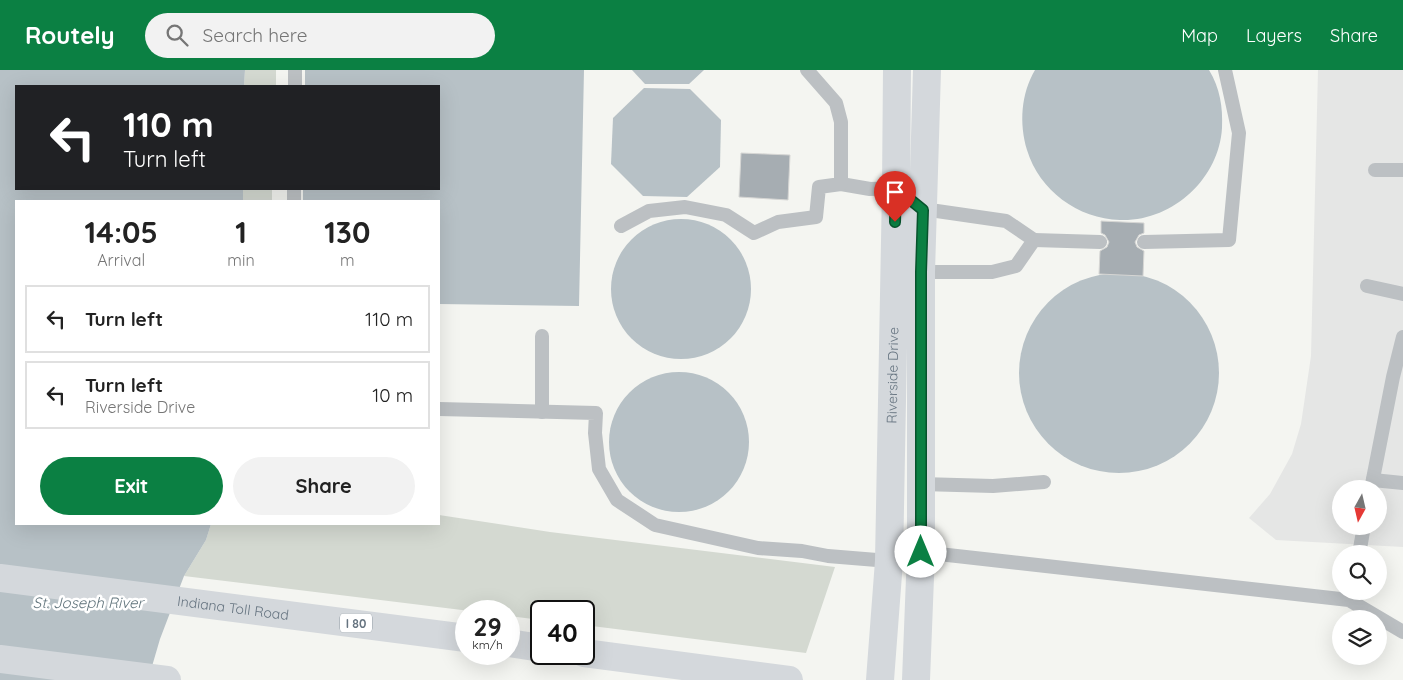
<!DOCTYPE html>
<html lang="en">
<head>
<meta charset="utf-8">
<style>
	body { margin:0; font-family:Quicksand,sans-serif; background:#f2f2f2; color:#222; height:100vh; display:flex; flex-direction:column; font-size:19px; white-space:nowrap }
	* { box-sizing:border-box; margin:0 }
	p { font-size:16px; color:#767676 }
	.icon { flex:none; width:28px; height:28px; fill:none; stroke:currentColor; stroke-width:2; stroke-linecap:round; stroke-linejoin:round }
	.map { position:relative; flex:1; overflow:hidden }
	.side { position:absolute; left:15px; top:130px; width:425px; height:325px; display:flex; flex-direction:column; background:#fff; border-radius:0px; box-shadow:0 5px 20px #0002 }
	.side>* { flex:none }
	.guide { position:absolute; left:15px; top:15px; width:425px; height:105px; border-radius:0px; box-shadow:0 5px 20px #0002; background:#202124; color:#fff; overflow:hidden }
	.needle { width:32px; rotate:188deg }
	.controls { position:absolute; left:1332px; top:410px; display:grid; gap:10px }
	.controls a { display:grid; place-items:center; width:55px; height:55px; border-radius:50%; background:#fff; box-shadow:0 5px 20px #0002; font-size:25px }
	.speed { position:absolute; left:455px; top:530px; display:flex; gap:10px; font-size:25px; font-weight:700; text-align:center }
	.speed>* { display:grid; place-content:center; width:65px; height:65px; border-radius:50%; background:#fff; box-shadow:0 5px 20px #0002; line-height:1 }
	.speed small { font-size:12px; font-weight:400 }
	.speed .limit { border:2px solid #111; border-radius:8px; background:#fff; color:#111 }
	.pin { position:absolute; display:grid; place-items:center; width:42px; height:42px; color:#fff; margin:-51px -21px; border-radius:50% 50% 50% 0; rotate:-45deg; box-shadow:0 0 5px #0007 }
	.pin .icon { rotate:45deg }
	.me { position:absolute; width:55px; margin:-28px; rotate:0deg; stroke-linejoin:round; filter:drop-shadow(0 0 4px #0008) }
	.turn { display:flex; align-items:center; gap:18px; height:105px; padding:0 25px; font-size:22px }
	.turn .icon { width:65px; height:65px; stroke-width:2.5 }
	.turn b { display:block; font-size:35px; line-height:42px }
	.eta { display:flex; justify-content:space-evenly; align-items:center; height:85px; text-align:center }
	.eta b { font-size:30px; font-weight:800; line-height:35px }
	.primary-button { display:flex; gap:10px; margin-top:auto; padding:10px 25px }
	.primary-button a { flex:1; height:58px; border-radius:30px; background:#0b8043; color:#fff; font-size:20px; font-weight:800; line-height:58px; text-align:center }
	.primary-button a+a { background:#f2f2f2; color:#222 }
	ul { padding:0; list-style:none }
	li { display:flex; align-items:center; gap:15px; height:68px; margin:0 10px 8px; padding:0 15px; border:2px solid #e0e0e0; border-radius:0px }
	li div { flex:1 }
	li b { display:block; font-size:19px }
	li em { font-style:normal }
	header { display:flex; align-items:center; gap:30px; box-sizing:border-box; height:70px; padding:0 25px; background:#0b8043; color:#fff }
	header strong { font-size:24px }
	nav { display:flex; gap:28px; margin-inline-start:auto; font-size:18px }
	.search { width:350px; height:45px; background:#f2f2f2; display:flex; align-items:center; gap:12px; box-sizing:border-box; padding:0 18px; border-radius:28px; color:#767676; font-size:19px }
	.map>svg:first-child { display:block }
	.built { fill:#e5e6e5; fill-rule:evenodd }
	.green { fill:#d4d9d1 }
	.water { fill:#b7c1c6 }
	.building { fill:#a6adb2; stroke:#d6d6d4 }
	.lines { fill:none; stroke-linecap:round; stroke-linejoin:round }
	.lane { stroke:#bcc0c3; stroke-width:14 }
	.secondary { stroke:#d4d8dc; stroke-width:28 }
	.highway { stroke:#d4d8dc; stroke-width:28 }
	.route-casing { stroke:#07532c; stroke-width:12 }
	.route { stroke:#0b8043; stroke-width:9 }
	.labels { text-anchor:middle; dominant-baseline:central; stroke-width:5; stroke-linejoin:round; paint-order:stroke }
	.shield { fill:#fff; stroke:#949ea6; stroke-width:1 }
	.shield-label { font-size:12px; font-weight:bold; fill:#667480 }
	.street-label { font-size:14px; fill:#667480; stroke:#fff }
	.water-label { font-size:15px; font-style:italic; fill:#62757d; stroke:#fff }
</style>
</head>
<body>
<header>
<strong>Routely</strong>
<div class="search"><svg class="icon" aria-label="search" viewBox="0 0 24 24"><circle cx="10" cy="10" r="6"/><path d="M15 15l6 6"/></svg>Search here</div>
<nav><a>Map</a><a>Layers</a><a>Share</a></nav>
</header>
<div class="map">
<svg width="1403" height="610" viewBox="0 0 1403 610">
	<rect width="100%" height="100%" fill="#f4f5f1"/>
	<!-- built -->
	<path class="built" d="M1318,0H1403V477L1276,470L1249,448L1270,424L1292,384L1301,354L1311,286ZM1341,419H1379V456H1341Z"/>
	<!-- green -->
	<g class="green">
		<polygon points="245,0 276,0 276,16 244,16"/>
		<rect x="243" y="119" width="29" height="12"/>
		<polygon points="439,445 550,462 835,497 806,583 584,555 584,541 541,541 541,550 509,546 509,541 470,541 184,506 206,470 211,454 439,454"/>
	</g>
	<!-- water -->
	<g class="water">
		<polygon points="0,0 245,0 244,16 16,16 16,119 243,119 243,131 16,131 16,454 211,454 206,470 184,506 160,569 148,610 0,610"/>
		<polygon points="305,0 584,0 579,236 439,234 439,131 303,131 303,119 439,119 439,16 305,16"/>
		<polygon points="632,0 704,0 689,14 645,14"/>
		<path d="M1035,0H1209C1220,18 1223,37 1222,58C1219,109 1172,152 1120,150C1078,149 1039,120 1027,80C1019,53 1021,24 1035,0Z"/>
		<polygon points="644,18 690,19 721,50 720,97 687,127 643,126 611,94 613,48"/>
		<circle cx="681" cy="219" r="70"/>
		<circle cx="1119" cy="303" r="100"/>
		<circle cx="679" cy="372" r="70"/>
	</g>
	<!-- building -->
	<g class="building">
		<polygon points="741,83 790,85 788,130 739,127"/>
		<polygon points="1101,151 1144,153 1144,163 1139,165 1135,172 1137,177 1144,181 1143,206 1099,204 1100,181 1107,177 1109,172 1105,165 1101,163"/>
	</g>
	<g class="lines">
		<!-- lane -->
		<g class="lane">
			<polyline points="295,16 295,0"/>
			<polyline points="1375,100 1403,100"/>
			<polyline points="841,114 870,119 896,118 899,120"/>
			<polyline points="294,131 294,119"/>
			<polyline points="621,156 649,141 685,137 726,145 754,163 778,152 816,147 819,117 841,114 841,52 836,33 807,0"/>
			<polyline points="1034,170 1100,172"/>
			<polyline points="1144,172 1229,170 1239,63 1225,0"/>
			<polyline points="917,202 992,202 1016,196 1034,170 1006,151 923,139 920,137"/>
			<polyline points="1367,216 1403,224"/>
			<polyline points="439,339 596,343 595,363 599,399 617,430 655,455 758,478 802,481 828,486 889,491 921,482 1349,530 1403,562"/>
			<polyline points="542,342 542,266"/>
			<polyline points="1373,410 1403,413"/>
			<polyline points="921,414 993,416 1044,412"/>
			<polyline points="1371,419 1393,307 1403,267"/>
			<polyline points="1359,484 1364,456"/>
		</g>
		<!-- secondary -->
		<g class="secondary">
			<path id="s1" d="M880,610L889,491L896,118L897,0"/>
			<polyline points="916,610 921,482 921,202 927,0"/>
		</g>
		<!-- highway -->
		<g class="highway">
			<path id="s2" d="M0,508L466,568"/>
			<polyline points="509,573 541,578"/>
			<polyline points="584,583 789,610"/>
			<polyline points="0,589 167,610"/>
		</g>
	</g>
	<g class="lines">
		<defs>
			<polyline id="route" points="895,152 896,118 923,140 921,202 921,482"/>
		</defs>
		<!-- route casing -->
		<use href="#route" class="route-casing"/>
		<!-- route -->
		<use href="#route" class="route"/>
	</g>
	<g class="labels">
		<!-- shield labels -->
		<rect class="shield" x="340" y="543.5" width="32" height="19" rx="4"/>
		<g class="shield-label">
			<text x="356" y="553">I 80</text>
		</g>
		<!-- street labels -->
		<g class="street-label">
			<text stroke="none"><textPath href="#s1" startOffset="305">Riverside Drive</textPath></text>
			<text stroke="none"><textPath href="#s2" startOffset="235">Indiana Toll Road</textPath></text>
		</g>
		<!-- water labels -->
		<g class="water-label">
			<text x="88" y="532">St. Joseph River</text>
		</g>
	</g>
</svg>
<div class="controls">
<a><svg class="needle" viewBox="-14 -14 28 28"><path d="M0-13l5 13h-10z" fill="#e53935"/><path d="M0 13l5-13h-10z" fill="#767676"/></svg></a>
<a><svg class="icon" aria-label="search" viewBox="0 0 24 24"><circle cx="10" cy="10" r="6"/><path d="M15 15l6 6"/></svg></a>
<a><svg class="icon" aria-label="layers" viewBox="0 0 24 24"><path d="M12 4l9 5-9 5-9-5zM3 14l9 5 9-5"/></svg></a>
</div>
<div class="speed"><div>29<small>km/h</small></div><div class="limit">40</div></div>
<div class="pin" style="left:895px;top:152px;background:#d93025"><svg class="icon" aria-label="arrive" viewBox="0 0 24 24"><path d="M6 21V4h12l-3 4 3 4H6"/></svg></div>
<svg class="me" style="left:921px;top:482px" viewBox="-20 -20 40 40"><circle r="19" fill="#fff"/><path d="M0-13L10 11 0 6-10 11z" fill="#0b8043"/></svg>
<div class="guide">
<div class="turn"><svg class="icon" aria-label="left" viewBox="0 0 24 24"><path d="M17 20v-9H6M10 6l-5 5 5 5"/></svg><div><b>110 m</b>Turn left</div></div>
</div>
<section class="side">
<div class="eta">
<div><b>14:05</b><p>Arrival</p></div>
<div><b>1</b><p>min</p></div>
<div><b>130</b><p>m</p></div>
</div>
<ul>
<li><svg class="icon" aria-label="left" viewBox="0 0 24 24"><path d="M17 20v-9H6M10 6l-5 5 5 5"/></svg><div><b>Turn left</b></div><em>110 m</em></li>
<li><svg class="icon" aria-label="left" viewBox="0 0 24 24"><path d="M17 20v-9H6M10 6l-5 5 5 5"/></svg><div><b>Turn left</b><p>Riverside Drive</p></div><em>10 m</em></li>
</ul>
<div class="primary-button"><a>Exit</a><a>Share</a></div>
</section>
</div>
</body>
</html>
